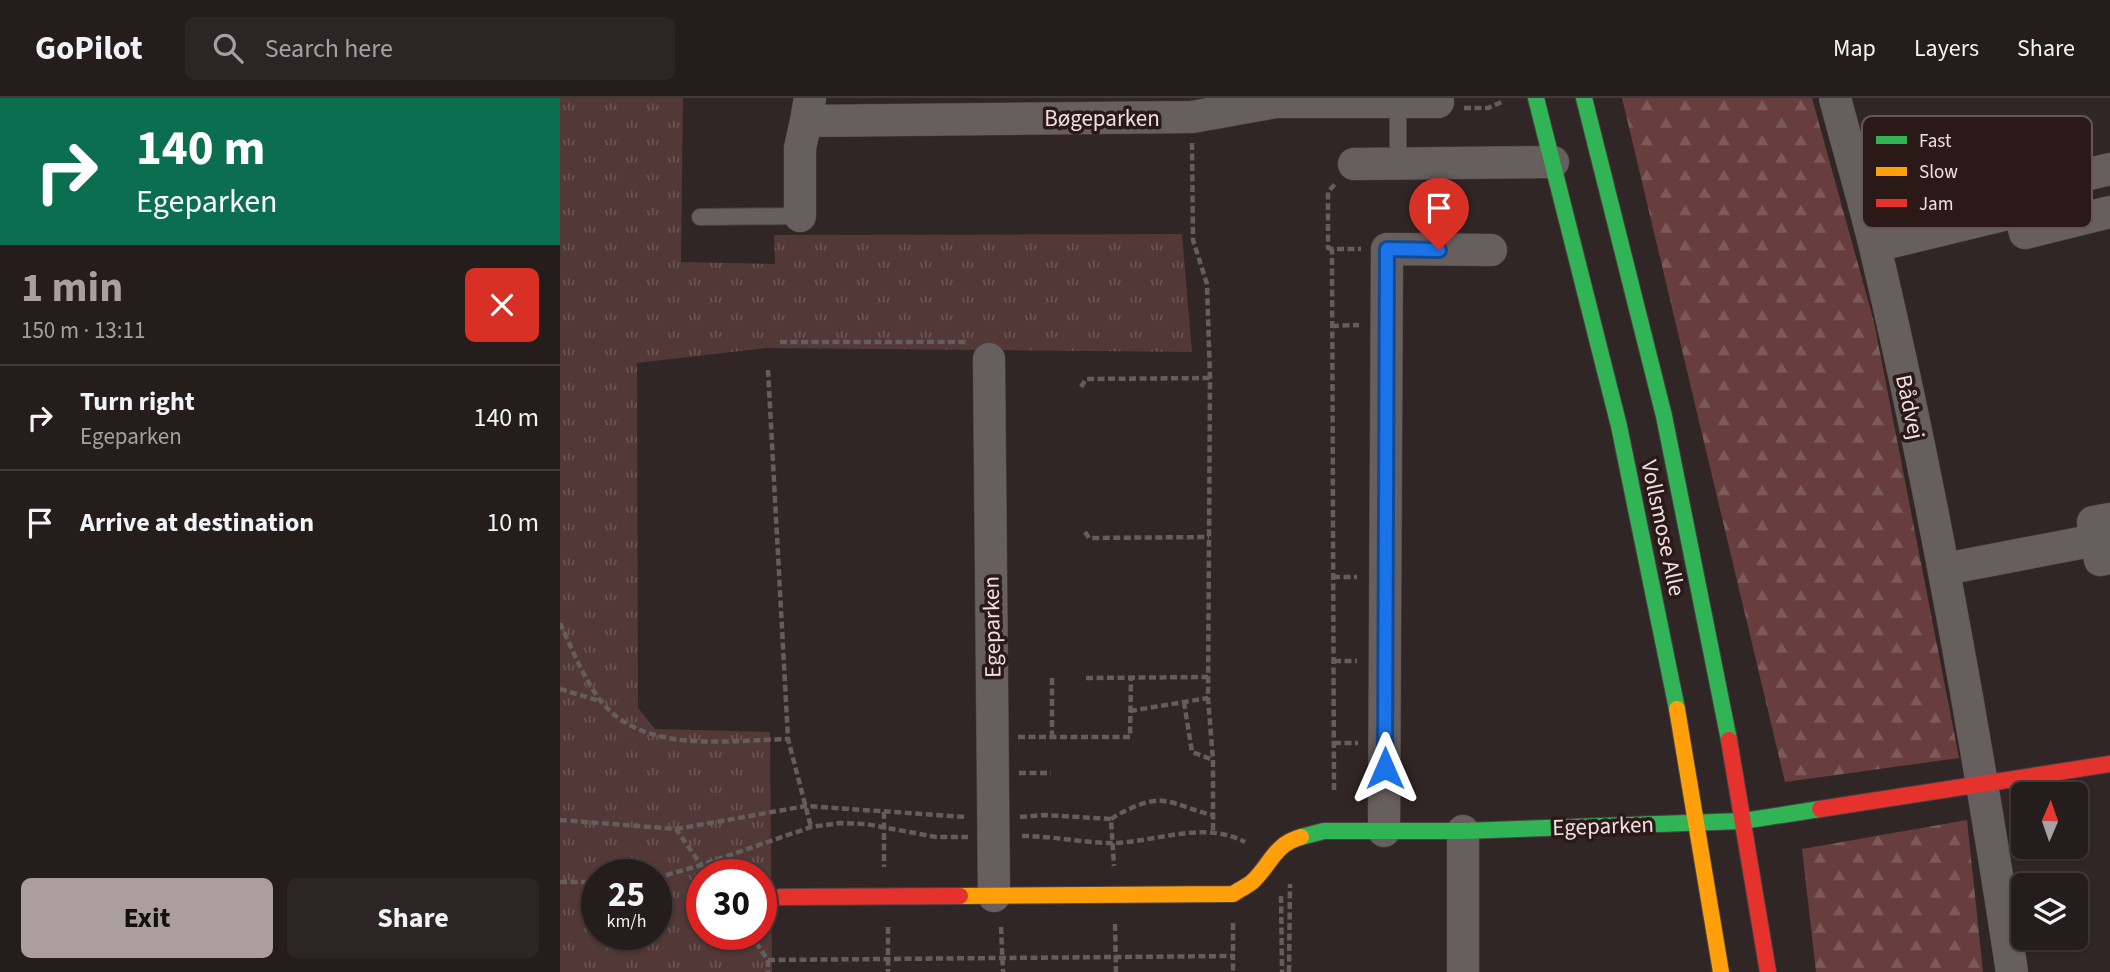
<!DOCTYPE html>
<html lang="en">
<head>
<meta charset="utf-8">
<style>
	body { margin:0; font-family:"Source Sans 3",sans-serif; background:#2d2525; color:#f1f3f6; height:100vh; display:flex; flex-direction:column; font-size:26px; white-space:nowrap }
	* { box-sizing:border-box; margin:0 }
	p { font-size:23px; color:#a3a1a3 }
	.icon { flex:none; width:38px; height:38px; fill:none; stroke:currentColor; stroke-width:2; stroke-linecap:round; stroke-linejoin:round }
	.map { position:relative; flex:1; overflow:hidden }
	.panel { display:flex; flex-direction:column; background:#251c1c; width:560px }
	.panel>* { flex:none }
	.guide { background:#0b6e4f; color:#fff; overflow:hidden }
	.needle { width:46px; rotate:2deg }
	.tools { position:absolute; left:1451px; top:684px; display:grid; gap:14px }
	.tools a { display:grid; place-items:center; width:77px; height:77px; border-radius:10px; background:#251c1c; box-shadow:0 2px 5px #0004,0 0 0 2px #423a3b; font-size:35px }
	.speed { position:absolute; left:21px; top:761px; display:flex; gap:14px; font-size:35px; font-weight:700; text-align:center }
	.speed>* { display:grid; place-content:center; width:91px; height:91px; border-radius:50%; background:#251c1c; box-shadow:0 2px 5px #0004,0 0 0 2px #423a3b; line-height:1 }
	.speed small { font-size:18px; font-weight:400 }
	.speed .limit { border:10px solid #d22; background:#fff; color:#111 }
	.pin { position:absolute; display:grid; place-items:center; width:60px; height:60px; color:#fff; margin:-72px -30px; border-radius:50% 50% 50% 0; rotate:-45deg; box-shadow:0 0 7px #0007 }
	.pin .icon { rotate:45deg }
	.me { position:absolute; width:77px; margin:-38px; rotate:0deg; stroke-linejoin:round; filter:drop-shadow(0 0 5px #0008) }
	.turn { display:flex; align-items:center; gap:24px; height:147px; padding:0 21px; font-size:32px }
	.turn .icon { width:91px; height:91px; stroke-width:2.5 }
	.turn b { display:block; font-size:49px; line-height:60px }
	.round { display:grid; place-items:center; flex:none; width:74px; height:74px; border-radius:10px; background:#2d2525 }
	.head { display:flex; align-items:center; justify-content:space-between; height:119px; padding:0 21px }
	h1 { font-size:42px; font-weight:700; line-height:52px; color:#ab9f9e }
	.primary-button { display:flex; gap:14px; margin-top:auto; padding:14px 21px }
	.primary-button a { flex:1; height:80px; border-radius:10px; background:#ab9f9e; color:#111; font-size:28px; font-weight:700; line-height:80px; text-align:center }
	.primary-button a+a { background:#2d2525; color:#f1f3f6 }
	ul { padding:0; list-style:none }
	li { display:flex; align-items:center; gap:21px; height:105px; padding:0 21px; border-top:2px solid #423a3b }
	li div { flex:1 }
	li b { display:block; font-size:26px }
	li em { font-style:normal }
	header { display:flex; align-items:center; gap:42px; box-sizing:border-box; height:98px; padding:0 35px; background:#251c1c; border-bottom:2px solid #423a3b }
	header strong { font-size:33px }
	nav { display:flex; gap:38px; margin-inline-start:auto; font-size:24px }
	.search { width:490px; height:63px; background:#2d2525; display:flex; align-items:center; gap:18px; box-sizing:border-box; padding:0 24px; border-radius:10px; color:#a3a1a3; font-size:26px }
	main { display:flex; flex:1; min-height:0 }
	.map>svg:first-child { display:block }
	.forest { fill:url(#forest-firs) }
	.park { fill:url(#park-tufts); fill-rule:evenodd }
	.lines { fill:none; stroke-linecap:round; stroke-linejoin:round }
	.lane-casing { stroke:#4b4241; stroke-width:18 }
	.street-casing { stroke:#4b4241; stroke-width:33 }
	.fast-casing { stroke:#4b4241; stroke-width:18 }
	.slow-casing { stroke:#4b4241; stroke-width:18 }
	.jam-casing { stroke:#4b4241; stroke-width:18 }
	.path { stroke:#655c5c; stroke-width:4.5; stroke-dasharray:7 3.5; stroke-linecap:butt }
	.lane { stroke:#675e5e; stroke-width:16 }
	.street { stroke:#675e5e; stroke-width:32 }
	.fast { stroke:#30b455; stroke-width:16 }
	.slow { stroke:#ff9f0a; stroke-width:16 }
	.jam { stroke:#e5322d; stroke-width:16 }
	.route-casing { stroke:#114b97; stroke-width:18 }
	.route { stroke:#1a73e8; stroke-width:12 }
	.labels { text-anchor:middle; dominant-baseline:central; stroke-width:7; stroke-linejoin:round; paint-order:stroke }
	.street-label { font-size:23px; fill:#ede0df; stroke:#2b1918 }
	.key { fill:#2b1918; stroke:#655554; stroke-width:2 }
	.key-label { font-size:19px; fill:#ede0df }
</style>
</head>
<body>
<header>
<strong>GoPilot</strong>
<div class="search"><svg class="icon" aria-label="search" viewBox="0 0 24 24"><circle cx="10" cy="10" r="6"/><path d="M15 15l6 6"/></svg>Search here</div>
<nav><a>Map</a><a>Layers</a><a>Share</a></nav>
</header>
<main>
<section class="panel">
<div class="guide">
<div class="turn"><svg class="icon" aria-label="right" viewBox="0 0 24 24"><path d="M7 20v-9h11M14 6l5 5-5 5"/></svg><div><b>140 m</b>Egeparken</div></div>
</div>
<div class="head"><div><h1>1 min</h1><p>150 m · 13:11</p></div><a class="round" style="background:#d93025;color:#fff"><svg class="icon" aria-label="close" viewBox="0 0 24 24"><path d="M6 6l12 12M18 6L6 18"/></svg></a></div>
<ul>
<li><svg class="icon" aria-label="right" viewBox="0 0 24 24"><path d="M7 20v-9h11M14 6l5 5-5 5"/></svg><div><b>Turn right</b><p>Egeparken</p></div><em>140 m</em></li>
<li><svg class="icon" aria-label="arrive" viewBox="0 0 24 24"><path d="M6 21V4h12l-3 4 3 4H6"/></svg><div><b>Arrive at destination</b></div><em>10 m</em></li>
</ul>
<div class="primary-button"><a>Exit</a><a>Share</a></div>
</section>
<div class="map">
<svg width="1550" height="874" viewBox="0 0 1550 874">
	<defs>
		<pattern id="forest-firs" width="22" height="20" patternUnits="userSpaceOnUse" patternTransform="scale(1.75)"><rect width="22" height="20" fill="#673e3d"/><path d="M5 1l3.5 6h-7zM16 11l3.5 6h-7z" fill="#7d5a59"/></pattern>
		<pattern id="park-tufts" width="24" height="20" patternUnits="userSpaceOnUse" patternTransform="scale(1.75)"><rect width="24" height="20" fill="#523837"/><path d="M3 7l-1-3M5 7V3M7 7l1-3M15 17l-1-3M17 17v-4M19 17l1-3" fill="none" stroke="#6b5454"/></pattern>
	</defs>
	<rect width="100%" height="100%" fill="#312626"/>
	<!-- forest -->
	<g class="forest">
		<polygon points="1062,0 1252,0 1314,224 1399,660 1225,684"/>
		<polygon points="1407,722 1423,874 1256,874 1242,751"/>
	</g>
	<!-- park -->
	<path class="park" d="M0,0H123L121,164L215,166L214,137L622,136L632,254L206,250L77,265L78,610L95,631L210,634L212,874H0ZM37,777H96V836H37ZM142,777H201V836H142Z"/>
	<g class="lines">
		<defs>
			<g id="lane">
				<polyline points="838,66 838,4"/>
				<polyline points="140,119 240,118"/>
			</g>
			<g id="street">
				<polyline points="250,0 246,23 632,19 716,4 878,4"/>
				<path d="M1275,0C1288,50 1303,99 1315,149C1372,388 1415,631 1452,874"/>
				<polyline points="794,66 993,64"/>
				<polyline points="1550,71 1455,94 1465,135 1550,114"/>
				<polyline points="240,118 240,50 246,23"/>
				<polyline points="1315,148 1460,113"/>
				<polyline points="429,261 434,798"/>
				<polyline points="1550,421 1533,424 1540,462 1550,460"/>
				<polyline points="1385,471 1536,442"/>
				<polyline points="824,733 827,151 931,152"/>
				<polyline points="903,874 903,733"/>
			</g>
			<g id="fast">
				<polyline points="976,0 1059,328 1117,611"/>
				<polyline points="1024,0 1104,318 1169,642"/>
				<polyline points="741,739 764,733 903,733 1183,723 1260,711"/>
			</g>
			<g id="slow">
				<polyline points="1117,611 1161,874"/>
				<path d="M400,798L673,796C679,792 687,788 692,784C710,768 714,746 741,739"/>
			</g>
			<g id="jam">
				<polyline points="1169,642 1208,874"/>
				<polyline points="1260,711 1550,666"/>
				<polyline points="220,799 400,798"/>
			</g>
		</defs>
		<!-- lane casing -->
		<use href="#lane" class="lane-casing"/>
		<!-- street casing -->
		<use href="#street" class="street-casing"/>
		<!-- fast casing -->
		<use href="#fast" class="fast-casing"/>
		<!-- slow casing -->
		<use href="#slow" class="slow-casing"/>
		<!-- jam casing -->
		<use href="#jam" class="jam-casing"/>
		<!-- path -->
		<g class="path">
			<polyline points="904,10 928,10 944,3"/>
			<polyline points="632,45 633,142 647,186 650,280 648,600 653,662 653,736"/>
			<polyline points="772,151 768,150 768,94 776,85"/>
			<polyline points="772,228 799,227"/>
			<polyline points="220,244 408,244"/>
			<polyline points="208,272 228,641 251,729"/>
			<polyline points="521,289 526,281 650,280"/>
			<polyline points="525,434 529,440 649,439"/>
			<polyline points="773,479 797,479"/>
			<path d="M0,525C12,551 23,579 40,602C83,657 167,642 228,641"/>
			<polyline points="774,563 797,563"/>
			<polyline points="492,580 492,639"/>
			<polyline points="526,580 648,579"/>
			<polyline points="0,591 40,603"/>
			<polyline points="624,604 632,654 653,662"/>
			<polyline points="570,613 648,600"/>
			<polyline points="458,639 570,639 571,580"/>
			<polyline points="774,645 798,645"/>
			<polyline points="459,675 491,675"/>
			<polyline points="774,692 772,151 801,151"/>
			<polyline points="324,714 324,769"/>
			<polyline points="460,719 485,717 551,721 554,768"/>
			<path d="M551,721C563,713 589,700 604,703C620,705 636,714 653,717"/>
			<polyline points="0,722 116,731 148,777"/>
			<polyline points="116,731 246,708 406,719"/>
			<path d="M462,738C491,738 519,744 547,745C593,746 642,721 685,744"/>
			<polyline points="96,780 141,767 251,729 280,725 306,726 376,739 408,739"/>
			<polyline points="0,784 37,784"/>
			<polyline points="721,798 722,874"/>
			<polyline points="673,825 673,858"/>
			<polyline points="555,826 556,874"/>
			<polyline points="328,829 328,874"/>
			<polyline points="441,829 443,874"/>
			<polyline points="190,836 208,862 208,874"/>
			<polyline points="208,862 673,858 673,874"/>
			<polyline points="729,874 730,786"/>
		</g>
		<!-- lane -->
		<use href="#lane" class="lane"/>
		<!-- street -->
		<use href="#street" class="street"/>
		<!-- fast -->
		<use href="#fast" class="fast"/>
		<!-- slow -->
		<use href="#slow" class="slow"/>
		<!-- jam -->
		<use href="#jam" class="jam"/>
	</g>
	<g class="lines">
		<defs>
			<polyline id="route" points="825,670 827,151 879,152"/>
		</defs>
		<!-- route casing -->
		<use href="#route" class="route-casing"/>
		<!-- route -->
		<use href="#route" class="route"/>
	</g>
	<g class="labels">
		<!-- street labels -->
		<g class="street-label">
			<text x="542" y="20">Bøgeparken</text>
			<text transform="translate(1350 309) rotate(78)">Bådvej</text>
			<text transform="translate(1103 430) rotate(78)">Vollsmose Alle</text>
			<text transform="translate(432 529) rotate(-91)">Egeparken</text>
			<text transform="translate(1043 728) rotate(-2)">Egeparken</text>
		</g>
	</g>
	<!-- legend -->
	<rect x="1302" y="18" width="230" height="112" rx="10" class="key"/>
	<rect x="1316" y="38" width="31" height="8" fill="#30b455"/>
	<rect x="1316" y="69" width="31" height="9" fill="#ff9f0a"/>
	<rect x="1316" y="101" width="31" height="8" fill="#e5322d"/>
	<g class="key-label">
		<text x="1359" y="49">Fast</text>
		<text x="1359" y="80">Slow</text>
		<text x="1359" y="112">Jam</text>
	</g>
</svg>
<div class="tools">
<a><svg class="needle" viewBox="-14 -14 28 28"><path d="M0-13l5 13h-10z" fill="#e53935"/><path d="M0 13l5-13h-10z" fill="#a3a1a3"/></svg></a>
<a><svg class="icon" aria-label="layers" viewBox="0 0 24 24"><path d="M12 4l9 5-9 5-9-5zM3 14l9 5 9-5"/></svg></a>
</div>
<div class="speed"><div>25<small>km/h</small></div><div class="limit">30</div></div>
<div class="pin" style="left:879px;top:152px;background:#d93025"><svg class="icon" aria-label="arrive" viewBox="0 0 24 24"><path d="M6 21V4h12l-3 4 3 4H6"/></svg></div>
<svg class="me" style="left:825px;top:670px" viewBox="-20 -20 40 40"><path d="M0-17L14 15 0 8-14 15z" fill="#1a73e8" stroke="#fff" stroke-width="4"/></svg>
</div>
</main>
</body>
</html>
